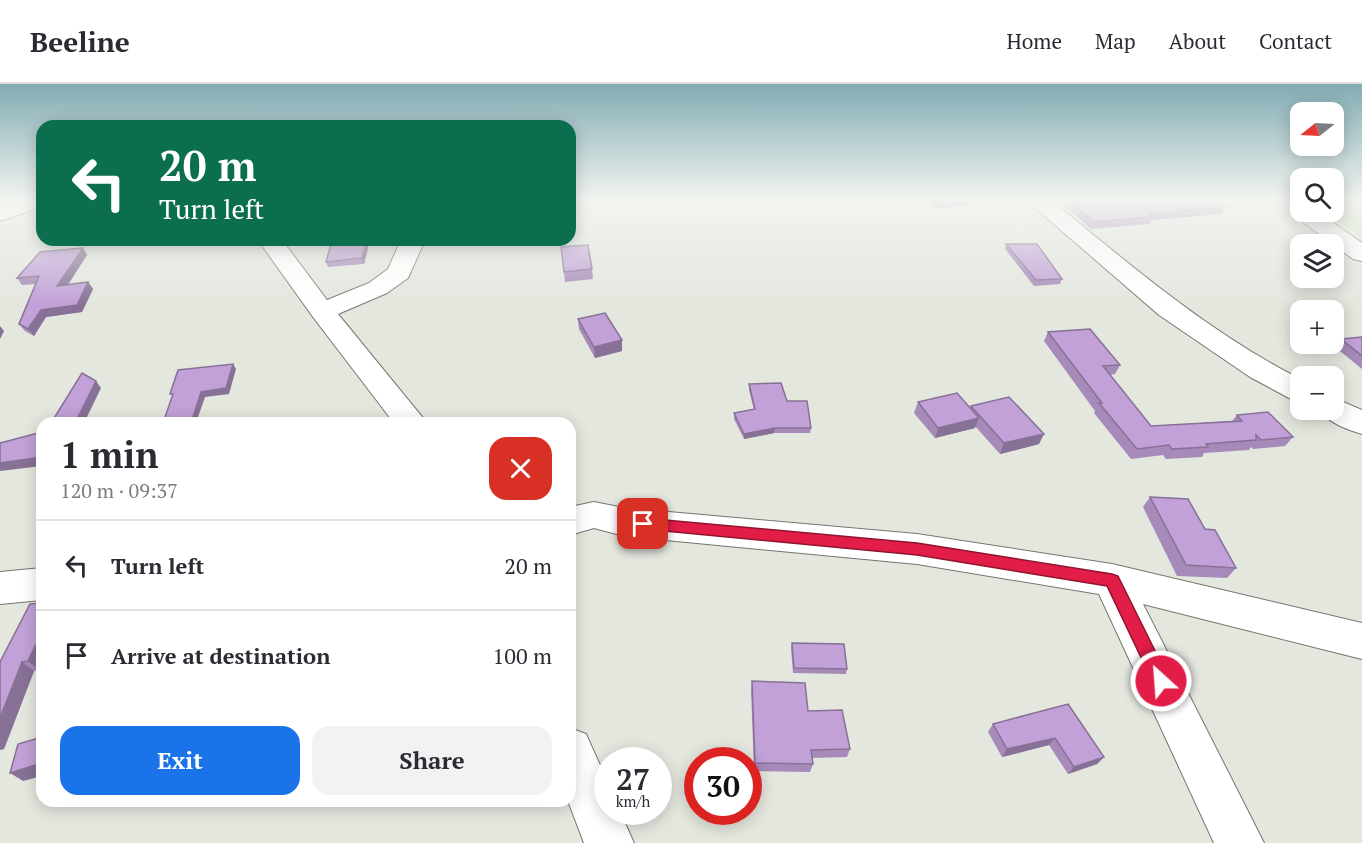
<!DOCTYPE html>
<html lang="en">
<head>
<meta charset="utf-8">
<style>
	body { margin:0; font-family:"PT Serif",serif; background:#f2f2f3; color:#2b2b33; height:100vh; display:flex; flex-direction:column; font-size:22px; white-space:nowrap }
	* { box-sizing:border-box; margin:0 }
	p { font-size:20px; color:#7c7c81 }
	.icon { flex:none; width:33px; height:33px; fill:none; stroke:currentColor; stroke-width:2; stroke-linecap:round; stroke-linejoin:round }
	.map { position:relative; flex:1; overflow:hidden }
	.panel { position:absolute; left:36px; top:333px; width:540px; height:390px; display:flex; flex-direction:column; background:#fff; border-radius:18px; box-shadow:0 3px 15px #0003 }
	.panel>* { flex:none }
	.top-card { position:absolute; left:36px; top:36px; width:540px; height:126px; border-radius:18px; box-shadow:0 3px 15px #0003; background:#0b6e4f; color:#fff; overflow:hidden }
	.needle { width:39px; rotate:252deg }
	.tools { position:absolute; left:1290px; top:18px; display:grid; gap:12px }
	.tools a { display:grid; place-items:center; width:54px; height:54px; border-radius:12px; background:#fff; box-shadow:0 3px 15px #0003; font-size:30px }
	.speed { position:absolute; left:594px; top:663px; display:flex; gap:12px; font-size:30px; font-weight:700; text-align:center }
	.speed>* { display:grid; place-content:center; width:78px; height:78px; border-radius:50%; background:#fff; box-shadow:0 3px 15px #0003; line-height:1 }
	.speed small { font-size:15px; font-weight:400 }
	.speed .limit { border:9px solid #d22; background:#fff; color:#111 }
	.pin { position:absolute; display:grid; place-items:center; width:51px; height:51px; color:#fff; margin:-26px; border-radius:12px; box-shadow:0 3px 9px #0006 }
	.me { position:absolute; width:66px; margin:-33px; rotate:334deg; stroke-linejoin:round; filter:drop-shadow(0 0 4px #0008) }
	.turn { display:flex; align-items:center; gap:21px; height:126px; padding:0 24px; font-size:27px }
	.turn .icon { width:78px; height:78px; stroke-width:2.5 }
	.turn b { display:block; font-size:42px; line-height:51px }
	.round { display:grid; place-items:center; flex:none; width:63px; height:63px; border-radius:18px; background:#f2f2f3 }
	.headline { display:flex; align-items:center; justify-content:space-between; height:102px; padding:0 24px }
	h1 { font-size:36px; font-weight:700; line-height:45px }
	.button { display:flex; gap:12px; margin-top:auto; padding:12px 24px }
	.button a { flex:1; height:69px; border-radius:18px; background:#1a73e8; color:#fff; font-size:24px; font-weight:700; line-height:69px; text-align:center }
	.button a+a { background:#f2f2f3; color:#2b2b33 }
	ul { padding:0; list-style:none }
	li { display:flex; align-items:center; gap:18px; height:90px; padding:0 24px; border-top:2px solid #e1e1e2 }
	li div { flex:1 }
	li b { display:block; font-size:22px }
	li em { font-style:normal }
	header { display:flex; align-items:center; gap:36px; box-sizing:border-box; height:84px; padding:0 30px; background:#fff; border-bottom:2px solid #e1e1e2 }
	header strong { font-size:28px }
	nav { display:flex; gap:33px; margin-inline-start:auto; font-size:21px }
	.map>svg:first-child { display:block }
	.green { fill:#cfdfb7 }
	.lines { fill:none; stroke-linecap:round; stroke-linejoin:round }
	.minor-casing { stroke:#73776e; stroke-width:2 }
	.minor { fill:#fff; fill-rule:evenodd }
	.wall { fill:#a68ab9 }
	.shaded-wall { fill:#877196 }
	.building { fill:#c1a1d7; stroke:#877196; stroke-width:1.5 }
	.route { fill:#e11d48; stroke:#92132f; stroke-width:1.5 }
</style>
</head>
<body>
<header>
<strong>Beeline</strong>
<nav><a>Home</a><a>Map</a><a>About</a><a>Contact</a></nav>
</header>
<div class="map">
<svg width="1362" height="759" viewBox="0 0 1362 759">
	<rect width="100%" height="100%" fill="#e3e7de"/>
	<!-- green -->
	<polygon class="green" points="1334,115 1362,115 1362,154 1326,128 1334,128"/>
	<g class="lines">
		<defs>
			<g id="minor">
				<polygon points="22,115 42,115 42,123 0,137 0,123"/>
				<path d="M1025,115H1050C1130,181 1208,248 1300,295V317L1289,314L1250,293L1159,231Z"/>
				<polygon points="1300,122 1300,128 1318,128 1362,159 1362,177 1353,175 1296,133 1293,128"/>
				<polygon points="258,156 282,156 327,216 369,199 388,185 401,156 425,156 408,194 387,209 338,230 427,339 394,339 313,233"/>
				<path d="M1334,314L1362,326V350C1348,346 1327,338 1320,326H1334Z"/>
				<polygon points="594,418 624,424 917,450 1112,480 1362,539 1362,575 1143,520 1264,759 1214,759 1099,510 917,480 624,452 594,444 570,451 570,423"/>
				<polygon points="42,484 42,516 0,520 0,488"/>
				<polygon points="570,644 586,650 608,699 608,728 620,728 634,759 584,759 568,717 570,717"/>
			</g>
		</defs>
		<!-- minor casing -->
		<use href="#minor" class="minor-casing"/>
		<!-- minor -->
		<use href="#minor" class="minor"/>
	</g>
	<!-- wall -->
	<g class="wall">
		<polygon points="928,115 971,115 969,122 936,124"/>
		<polygon points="1057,115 1214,115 1225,123 1221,130 1152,136 1150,140 1091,145"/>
		<polygon points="313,156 370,156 364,180 328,183 326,178 331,158 315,159"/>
		<polygon points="1006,160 1062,195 1060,200 1034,202 1005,165"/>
		<polygon points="561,163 592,185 593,195 565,198"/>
		<polygon points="83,164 87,171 68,201 88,198 93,205 82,228 46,233 34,252 25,247 19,240 35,200 22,201 17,194"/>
		<polygon points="578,235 622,256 622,267 595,274 579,245"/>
		<polygon points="1048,248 1120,281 1115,290 1110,291 1151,342 1232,337 1237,331 1293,353 1285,362 1253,365 1251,363 1249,366 1204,369 1202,373 1166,375 1163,371 1131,375 1094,329 1095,327 1044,257"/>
		<polygon points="1362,253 1362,285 1335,263 1341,255"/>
		<polygon points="749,300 787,317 811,344 810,349 774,349 744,355 734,335 734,329 754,326 749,306"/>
		<polygon points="918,318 970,324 971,322 1039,360 1000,370 975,342 975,344 935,354 914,329"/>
		<polygon points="1150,413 1205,445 1236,484 1227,494 1177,492 1143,423"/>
		<polygon points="30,520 39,586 34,587 4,665"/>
		<polygon points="792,559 847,585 846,590 793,589 791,564"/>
		<polygon points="752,597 808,627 850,665 847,673 812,674 813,680 810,688 754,687 751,606"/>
		<polygon points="1068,620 1104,673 1097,680 1068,690 1049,661 1002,673 988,648 993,640"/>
	</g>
	<!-- shaded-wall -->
	<g class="shaded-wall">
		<polygon points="367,156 370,156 364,180 362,174"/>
		<polygon points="83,164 87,171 62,209 57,202"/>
		<polygon points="88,198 93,205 82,228 46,233 34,252 28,245 41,226"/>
		<polygon points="0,242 4,247 0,255"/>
		<polygon points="622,256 622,267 595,274 594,263"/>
		<polygon points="233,280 236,285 229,310 205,313 196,339 191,339 201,308"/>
		<polygon points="96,297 101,304 84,339 75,339"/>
		<polygon points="979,334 975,344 935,354 938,344"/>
		<polygon points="775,344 774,349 744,355 744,350"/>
		<polygon points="1044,350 1039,360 1000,370 1004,359"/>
		<polygon points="42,373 42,382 0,387 0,379"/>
		<polygon points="42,548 42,581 39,586 28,577"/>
		<polygon points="22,578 34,587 4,665 0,666 0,634"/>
		<polygon points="1055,654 1049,661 1002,673 1007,665"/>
		<polygon points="1104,673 1097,680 1068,690 1074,683"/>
		<polygon points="42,679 42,692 23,697 10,689"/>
	</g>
	<!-- building -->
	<g class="building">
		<polygon points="1068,115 1214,115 1225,123 1150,130 1153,133 1094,138"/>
		<polygon points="332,156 367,156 362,174 326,178"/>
		<polygon points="1006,160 1037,160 1062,195 1036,196"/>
		<polygon points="588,161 592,185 564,188 561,163"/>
		<polygon points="83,164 57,202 88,198 77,221 41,226 28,245 19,240 39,192 17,194 40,168"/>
		<polygon points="605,229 622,256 594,263 578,235"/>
		<polygon points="1090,245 1120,281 1103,282 1151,342 1242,337 1237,331 1268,328 1293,353 1261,356 1256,351 1256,356 1206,360 1208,363 1172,365 1169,361 1137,365 1099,319 1102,319 1048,248"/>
		<polygon points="1362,253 1362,272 1341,255"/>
		<polygon points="233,280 226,304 201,308 191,339 163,339 173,310 170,310 178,286"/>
		<polygon points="82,289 96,297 75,339 51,339"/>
		<polygon points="781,299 787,317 807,317 811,344 775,344 744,350 734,329 755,325 749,300"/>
		<polygon points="957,309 979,334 938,344 918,318"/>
		<polygon points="1009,313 1044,350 1004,359 971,322"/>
		<polygon points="42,348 42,373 0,379 0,359"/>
		<polygon points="1150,413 1188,415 1205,445 1215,446 1236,484 1186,481"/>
		<polygon points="42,519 42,548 28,577 22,578 0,634 0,578 30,520"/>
		<polygon points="792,559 844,560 847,585 794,584"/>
		<polygon points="752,597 805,599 808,627 842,626 850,665 811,666 813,680 755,679"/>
		<polygon points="1068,620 1104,673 1074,683 1055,654 1007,665 993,640"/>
		<polygon points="42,653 42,679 10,689 18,660"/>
	</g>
	<!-- sky -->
	<linearGradient id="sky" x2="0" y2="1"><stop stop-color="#82abb3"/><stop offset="0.52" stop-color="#f2f4f0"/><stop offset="1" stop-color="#f2f4f0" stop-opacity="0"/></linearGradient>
	<rect width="1362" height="222" fill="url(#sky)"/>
	<!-- route -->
	<polygon class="route" points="643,434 917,459 1112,490 1118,492 1170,597 1167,603 1161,605 1155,603 1107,502 917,471 643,445 638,444 636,440 638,435"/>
</svg>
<div class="tools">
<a><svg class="needle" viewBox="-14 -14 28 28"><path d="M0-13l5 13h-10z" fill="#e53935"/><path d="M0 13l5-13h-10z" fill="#7c7c81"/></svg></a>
<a><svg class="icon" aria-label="search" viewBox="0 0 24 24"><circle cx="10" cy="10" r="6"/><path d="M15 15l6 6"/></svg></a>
<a><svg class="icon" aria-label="layers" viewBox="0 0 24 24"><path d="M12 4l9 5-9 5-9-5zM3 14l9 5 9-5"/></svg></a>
<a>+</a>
<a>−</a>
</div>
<div class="speed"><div>27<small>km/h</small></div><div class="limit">30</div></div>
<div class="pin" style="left:643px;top:440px;background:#d93025"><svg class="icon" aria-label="arrive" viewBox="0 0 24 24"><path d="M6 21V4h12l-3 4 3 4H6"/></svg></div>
<svg class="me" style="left:1161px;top:597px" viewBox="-20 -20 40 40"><circle r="17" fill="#e11d48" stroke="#fff" stroke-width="3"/><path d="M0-11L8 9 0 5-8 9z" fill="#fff"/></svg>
<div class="top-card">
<div class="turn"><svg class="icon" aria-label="left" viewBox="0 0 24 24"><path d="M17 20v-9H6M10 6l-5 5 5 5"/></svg><div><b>20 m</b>Turn left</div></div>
</div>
<section class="panel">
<div class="headline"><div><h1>1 min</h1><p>120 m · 09:37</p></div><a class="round" style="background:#d93025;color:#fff"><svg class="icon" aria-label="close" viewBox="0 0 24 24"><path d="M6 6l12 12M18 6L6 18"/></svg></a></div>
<ul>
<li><svg class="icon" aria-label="left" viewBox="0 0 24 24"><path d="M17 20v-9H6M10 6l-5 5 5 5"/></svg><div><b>Turn left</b></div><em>20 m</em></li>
<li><svg class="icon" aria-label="arrive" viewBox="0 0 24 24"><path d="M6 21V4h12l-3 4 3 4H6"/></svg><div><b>Arrive at destination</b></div><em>100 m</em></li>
</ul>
<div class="button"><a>Exit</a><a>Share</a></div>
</section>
</div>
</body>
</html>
